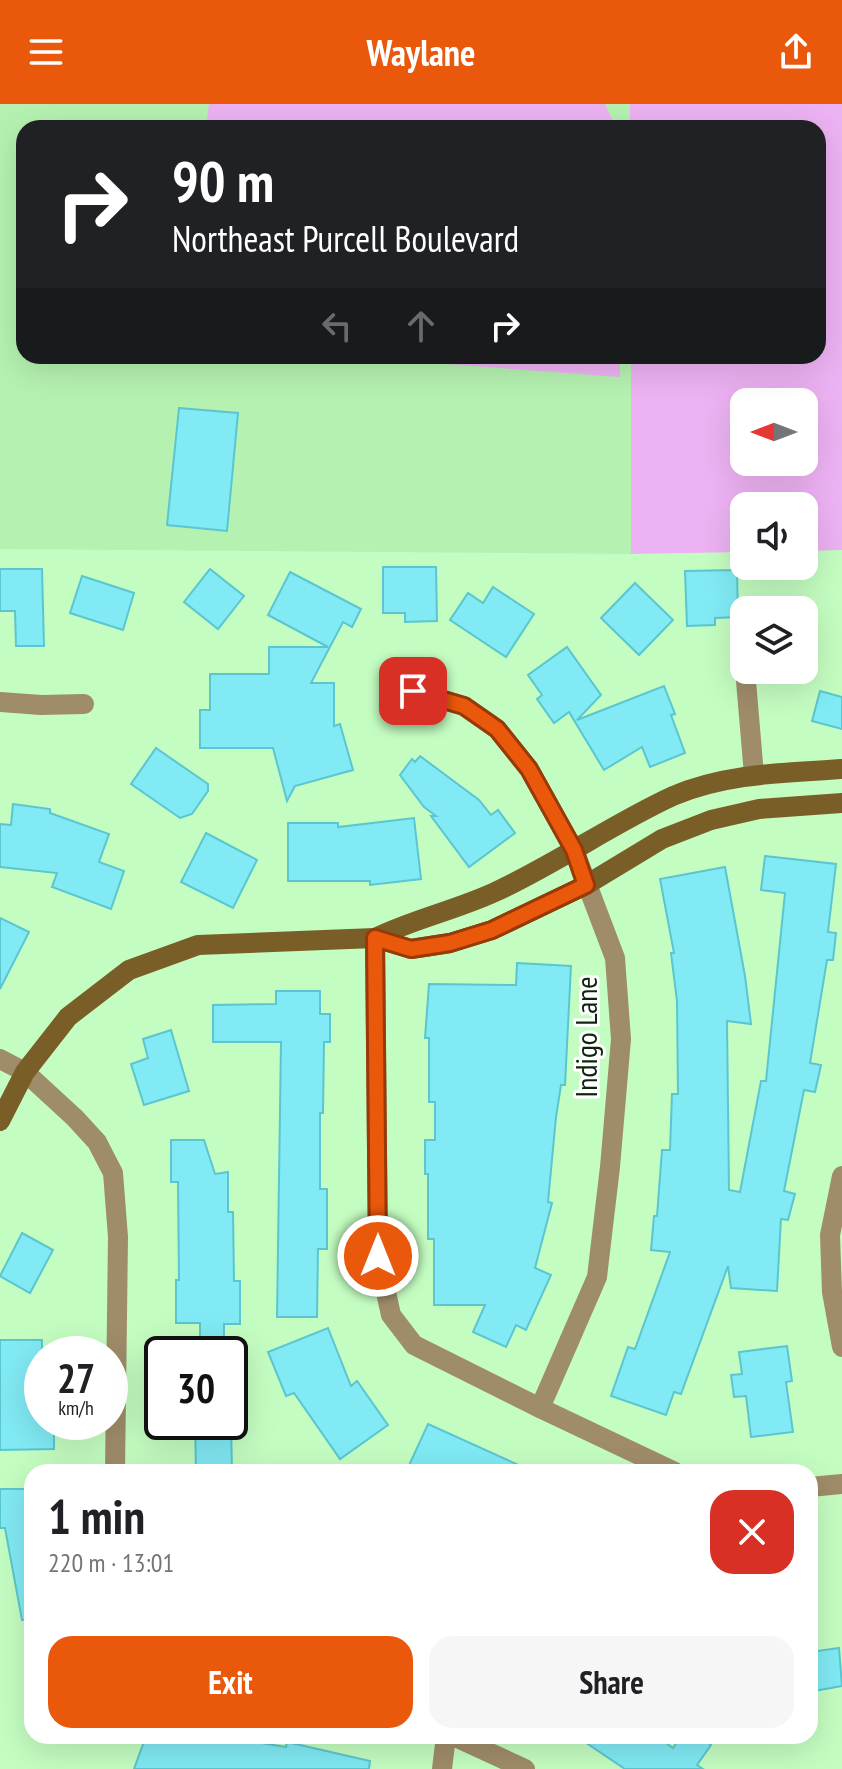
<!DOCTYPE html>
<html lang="en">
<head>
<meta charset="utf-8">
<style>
	body { margin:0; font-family:"PT Sans Narrow",sans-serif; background:#f6f6f6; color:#202124; height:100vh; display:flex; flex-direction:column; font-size:30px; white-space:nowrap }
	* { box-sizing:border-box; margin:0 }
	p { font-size:26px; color:#757577 }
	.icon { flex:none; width:44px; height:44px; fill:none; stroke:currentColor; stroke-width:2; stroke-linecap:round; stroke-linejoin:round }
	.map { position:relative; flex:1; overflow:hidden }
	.side { position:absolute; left:24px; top:1360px; width:794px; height:280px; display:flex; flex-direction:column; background:#fff; border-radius:24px; box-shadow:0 8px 32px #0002 }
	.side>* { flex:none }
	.banner { position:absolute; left:16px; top:16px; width:810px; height:244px; border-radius:24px; box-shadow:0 8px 32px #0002; background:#202124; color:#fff; overflow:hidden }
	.needle { width:52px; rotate:270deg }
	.buttons { position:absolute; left:730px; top:284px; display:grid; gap:16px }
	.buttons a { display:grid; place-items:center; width:88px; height:88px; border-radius:16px; background:#fff; box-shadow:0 8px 32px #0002; font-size:40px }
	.speed { position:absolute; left:24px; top:1232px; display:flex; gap:16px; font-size:40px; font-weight:700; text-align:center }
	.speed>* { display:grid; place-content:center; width:104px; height:104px; border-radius:50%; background:#fff; box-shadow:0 8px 32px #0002; line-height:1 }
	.speed small { font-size:20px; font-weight:400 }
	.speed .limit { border:4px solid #111; border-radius:12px; background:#fff; color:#111 }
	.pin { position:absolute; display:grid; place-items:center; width:68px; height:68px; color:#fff; margin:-34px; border-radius:16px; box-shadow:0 4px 12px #0006 }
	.me { position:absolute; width:88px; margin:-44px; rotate:0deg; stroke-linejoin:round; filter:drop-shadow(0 0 6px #0008) }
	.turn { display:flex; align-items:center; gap:28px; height:168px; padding:0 24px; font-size:36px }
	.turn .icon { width:104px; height:104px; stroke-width:2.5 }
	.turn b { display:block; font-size:56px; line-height:68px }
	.lanes { display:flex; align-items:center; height:76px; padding:0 24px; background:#0003; justify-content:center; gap:40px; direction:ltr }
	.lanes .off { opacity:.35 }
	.round { display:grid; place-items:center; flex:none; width:84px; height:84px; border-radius:24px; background:#f6f6f6 }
	.summary { display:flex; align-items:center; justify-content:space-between; height:136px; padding:0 24px }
	h1 { font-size:48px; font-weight:800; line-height:60px }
	.button { display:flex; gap:16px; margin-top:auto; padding:16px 24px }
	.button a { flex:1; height:92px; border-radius:24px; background:#ea580c; color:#fff; font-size:32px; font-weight:800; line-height:92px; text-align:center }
	.button a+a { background:#f6f6f6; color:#202124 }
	header { display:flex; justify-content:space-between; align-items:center; height:104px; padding:0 24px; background:#ea580c; color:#fff; font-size:36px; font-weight:800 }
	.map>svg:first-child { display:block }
	.built { fill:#b5f2b1 }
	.green { fill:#edb2f3; fill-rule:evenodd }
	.building { fill:#81eaf4; stroke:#5bc6cf; stroke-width:2 }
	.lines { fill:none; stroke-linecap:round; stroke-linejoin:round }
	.street { stroke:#9f8c6a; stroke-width:20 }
	.secondary { stroke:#795f27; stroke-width:20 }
	.route-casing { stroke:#983908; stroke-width:20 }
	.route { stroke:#ea580c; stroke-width:14 }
	.labels { text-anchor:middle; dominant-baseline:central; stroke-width:6; stroke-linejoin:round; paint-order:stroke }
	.street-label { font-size:30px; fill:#0e240d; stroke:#fff }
</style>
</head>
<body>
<header><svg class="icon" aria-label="menu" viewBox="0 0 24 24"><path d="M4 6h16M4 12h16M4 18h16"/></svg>Waylane<svg class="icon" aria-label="share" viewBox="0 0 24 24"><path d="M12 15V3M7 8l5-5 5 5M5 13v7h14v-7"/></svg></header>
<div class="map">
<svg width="842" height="1665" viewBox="0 0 842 1665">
	<rect width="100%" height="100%" fill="#c4fdc1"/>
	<!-- built -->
	<polygon class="built" points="0,0 630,0 630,24 24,24 24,252 631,252 631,450 0,445"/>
	<!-- green -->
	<g class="green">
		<polygon points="209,0 605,0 616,24 206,24"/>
		<path d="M630,0H842V446L804,447V402H744V448L631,450V252H818V24H630ZM744,298H804V358H744Z"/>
		<polygon points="338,252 620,252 620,273"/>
	</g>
	<!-- building -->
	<g class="building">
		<polygon points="179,304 238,309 227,427 167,421"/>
		<polygon points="383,463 436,463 437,517 405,518 405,509 383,509"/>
		<polygon points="0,465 42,465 44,542 16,542 15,507 0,507"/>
		<polygon points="210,465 244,492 218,525 184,498"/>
		<polygon points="737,466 738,513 715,514 715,521 687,522 685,467"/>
		<polygon points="290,468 361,505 352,523 343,518 311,579 334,579 334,622 340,620 353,666 295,682 287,697 273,644 200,644 200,606 210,606 210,570 269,570 269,543 328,543 268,511"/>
		<polygon points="82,472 134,489 123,526 70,509"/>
		<polygon points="635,479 673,516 639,551 601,514"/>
		<polygon points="493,483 534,510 506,553 450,516 468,489 483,499"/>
		<polygon points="567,543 601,591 577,616 664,582 675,610 671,611 685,649 650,663 642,643 604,666 569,608 554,619 537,595 542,591 528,571"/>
		<polygon points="820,587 842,593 842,625 812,617"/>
		<polygon points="156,644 208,680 208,687 192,710 180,714 131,680"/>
		<polygon points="420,652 479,696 491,711 498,706 515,729 469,763 431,712 436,712 424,703 400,671 412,655 415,658"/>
		<polygon points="13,700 50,705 50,709 109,730 99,758 124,767 111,805 52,783 57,769 0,763 0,720 11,721"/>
		<polygon points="414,714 421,775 370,781 370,777 288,777 288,719 338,719 338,723"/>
		<polygon points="206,729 257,756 233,804 181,778"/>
		<polygon points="765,752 836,760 828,828 836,829 833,856 827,856 810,959 821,961 815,988 804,986 784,1087 795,1090 788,1116 781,1115 777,1187 731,1184 728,1162 681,1290 674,1288 666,1311 611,1292 628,1243 635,1245 670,1148 651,1146 654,1112 657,1112 662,1046 670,1046 672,990 678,990 677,897 671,849 674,849 660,775 725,763 745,872 751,920 727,917 729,1086 740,1088 761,977 766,977 785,789 761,786"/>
		<polygon points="0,814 29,828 0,885"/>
		<polygon points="517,859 571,862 565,981 561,981 556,1013 548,1098 552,1099 535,1164 551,1171 526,1226 516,1221 506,1243 473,1228 485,1201 434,1201 434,1135 428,1135 428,1070 425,1070 425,1036 435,1036 435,998 429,998 429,934 425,934 429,880 516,881"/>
		<polygon points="276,887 320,887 320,910 330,910 330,938 324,938 323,1009 320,1009 320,1085 327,1085 327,1145 318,1145 317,1213 277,1213 281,938 213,938 213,901 276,900"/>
		<polygon points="171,926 189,987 144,1001 131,960 148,954 143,935"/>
		<polygon points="171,1036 204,1036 215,1070 228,1068 228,1108 233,1108 234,1177 240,1177 240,1220 224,1220 224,1244 200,1244 200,1219 176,1219 176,1176 179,1176 178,1078 171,1078"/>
		<polygon points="22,1129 53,1146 30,1189 0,1172"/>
		<polygon points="328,1224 351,1282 357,1277 388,1321 340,1355 294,1289 286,1292 268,1248"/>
		<polygon points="0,1236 42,1236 42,1318 54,1318 54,1345 0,1346"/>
		<polygon points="787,1242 792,1277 786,1278 793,1328 751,1333 746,1292 734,1293 731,1271 742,1270 739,1248"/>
		<polygon points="195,1318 231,1318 232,1368 196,1368"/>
		<polygon points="428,1320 534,1368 406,1368"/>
		<polygon points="0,1385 32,1385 32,1515 22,1516 5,1424 0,1424"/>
		<polygon points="839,1544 842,1582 814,1587 812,1578 810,1578 810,1548"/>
		<polygon points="146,1632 220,1632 286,1643 287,1638 370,1657 369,1665 134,1665"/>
		<polygon points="576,1632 656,1632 673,1644 681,1632 698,1632 711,1641 697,1661 703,1665 625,1665"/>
	</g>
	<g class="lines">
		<!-- street -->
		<g class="street">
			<polyline points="746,577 754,671"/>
			<polyline points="413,587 464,602 497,625 529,665 574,746 615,854 621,935 610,1063 597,1173 540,1304"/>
			<polyline points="0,598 41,601 84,600"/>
			<polyline points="375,834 378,1152 391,1211 414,1241 540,1304 675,1368"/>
			<polyline points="0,955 25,968 75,1014 97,1038 113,1069 118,1133 115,1368"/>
			<polyline points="842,1072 830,1131 832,1188 842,1243"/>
			<polyline points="810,1383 842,1380"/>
			<polyline points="453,1632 525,1665"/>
			<polyline points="442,1665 446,1632"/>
		</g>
		<!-- secondary -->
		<g class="secondary">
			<path d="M375,834C414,815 456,806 495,788C556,760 612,720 673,692C726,669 786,669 842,665"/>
			<polyline points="0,1017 25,968 68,913 129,866 198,841 375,834 411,845 450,839 492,826 586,781 662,735 711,716 759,705 842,699"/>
		</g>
	</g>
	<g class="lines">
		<defs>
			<polyline id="route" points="378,1152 375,834 411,845 450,839 492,826 586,781 574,746 529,665 497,625 464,602 413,587"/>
		</defs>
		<!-- route casing -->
		<use href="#route" class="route-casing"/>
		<!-- route -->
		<use href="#route" class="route"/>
	</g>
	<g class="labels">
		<!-- street labels -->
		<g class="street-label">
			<text transform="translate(585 933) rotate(-90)">Indigo Lane</text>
		</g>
	</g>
</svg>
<div class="buttons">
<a><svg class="needle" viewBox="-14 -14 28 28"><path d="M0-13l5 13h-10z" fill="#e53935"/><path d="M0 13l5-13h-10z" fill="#757577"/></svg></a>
<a><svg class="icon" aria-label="sound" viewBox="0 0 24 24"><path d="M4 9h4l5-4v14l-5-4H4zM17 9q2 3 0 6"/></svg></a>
<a><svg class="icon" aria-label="layers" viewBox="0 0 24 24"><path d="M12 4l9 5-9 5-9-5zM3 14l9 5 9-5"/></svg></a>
</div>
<div class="speed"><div>27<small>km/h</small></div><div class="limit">30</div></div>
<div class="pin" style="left:413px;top:587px;background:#d93025"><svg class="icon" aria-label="arrive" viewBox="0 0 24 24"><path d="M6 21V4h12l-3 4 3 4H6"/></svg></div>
<svg class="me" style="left:378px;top:1152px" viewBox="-20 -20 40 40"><circle r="17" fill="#ea580c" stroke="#fff" stroke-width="3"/><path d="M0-11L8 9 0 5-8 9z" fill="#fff"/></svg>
<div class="banner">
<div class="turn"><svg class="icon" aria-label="right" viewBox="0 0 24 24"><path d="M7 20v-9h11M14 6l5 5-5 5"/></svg><div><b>90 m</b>Northeast Purcell Boulevard</div></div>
<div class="lanes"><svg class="icon off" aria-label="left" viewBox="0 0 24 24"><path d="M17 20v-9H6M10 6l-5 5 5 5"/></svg><svg class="icon off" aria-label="ahead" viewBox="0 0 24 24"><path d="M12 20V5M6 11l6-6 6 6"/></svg><svg class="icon" aria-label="right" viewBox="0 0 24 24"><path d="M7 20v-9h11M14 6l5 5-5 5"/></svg></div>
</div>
<section class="side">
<div class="summary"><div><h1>1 min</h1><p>220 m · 13:01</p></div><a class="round" style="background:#d93025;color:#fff"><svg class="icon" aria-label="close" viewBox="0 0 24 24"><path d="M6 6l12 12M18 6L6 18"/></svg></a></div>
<div class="button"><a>Exit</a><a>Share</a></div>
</section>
</div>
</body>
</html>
